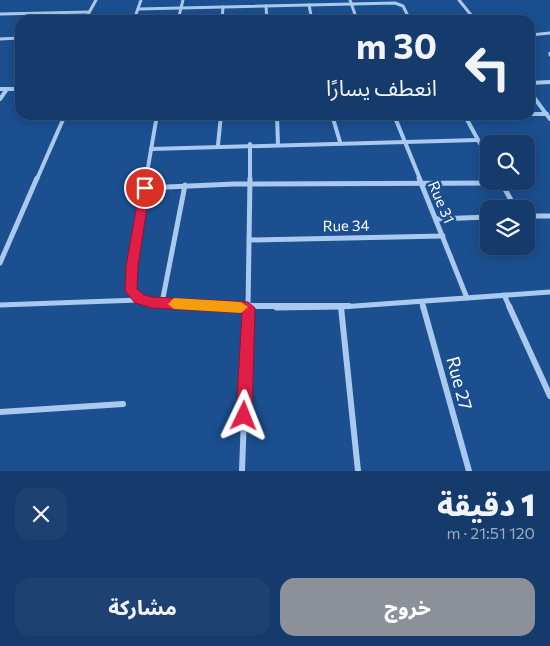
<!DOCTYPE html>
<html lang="ar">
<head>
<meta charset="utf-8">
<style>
	body { margin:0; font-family:Commissioner,"Noto Sans Arabic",sans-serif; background:#1d4271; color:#f1f3f6; direction:rtl; height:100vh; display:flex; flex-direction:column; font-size:19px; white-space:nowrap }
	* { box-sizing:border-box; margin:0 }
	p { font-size:16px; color:#9dadc1 }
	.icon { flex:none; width:28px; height:28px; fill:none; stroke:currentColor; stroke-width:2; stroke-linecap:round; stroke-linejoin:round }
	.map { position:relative; height:471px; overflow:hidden; direction:ltr }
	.drawer { display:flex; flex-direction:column; background:#143b6b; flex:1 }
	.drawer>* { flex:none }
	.top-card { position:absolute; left:15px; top:15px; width:520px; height:105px; border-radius:15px; box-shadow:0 2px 12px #0003,0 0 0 1px #33557e; direction:rtl; background:#143b6b; color:#f1f3f6; overflow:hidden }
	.fabs { position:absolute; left:480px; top:135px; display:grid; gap:10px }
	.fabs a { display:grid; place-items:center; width:55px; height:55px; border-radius:10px; background:#143b6b; box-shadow:0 2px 12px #0003,0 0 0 1px #33557e; font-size:25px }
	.pin { position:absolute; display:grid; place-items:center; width:42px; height:42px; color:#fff; margin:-21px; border:2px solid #fff; border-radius:50%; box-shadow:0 1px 5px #0007 }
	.me { position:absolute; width:55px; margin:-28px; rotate:2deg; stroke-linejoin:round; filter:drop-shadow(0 0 4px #0008) }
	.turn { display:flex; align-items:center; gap:18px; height:105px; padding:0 15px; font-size:22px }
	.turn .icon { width:65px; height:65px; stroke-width:2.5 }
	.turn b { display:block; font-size:35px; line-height:42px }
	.round { display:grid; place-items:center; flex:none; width:52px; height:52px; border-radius:15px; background:#1d4271 }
	.overview { display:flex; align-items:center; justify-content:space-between; height:85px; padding:0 15px }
	h1 { font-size:30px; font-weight:800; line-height:38px }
	.primary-button { display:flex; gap:10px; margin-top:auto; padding:10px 15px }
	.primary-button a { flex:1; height:58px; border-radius:15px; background:#8c9099; color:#fff; font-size:20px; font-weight:800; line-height:58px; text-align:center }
	.primary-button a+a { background:#1d4271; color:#f1f3f6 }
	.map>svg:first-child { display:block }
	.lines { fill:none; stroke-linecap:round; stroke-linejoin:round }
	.minor-far3 { stroke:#a9c9ee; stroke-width:3 }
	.minor-far2 { stroke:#a9c9ee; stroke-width:4 }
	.minor-far1 { stroke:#a9c9ee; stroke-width:5 }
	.minor { stroke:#a9c9ee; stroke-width:6 }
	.route { fill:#e11d48; stroke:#92132f }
	.slow { fill:#f59e0b }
	.labels { text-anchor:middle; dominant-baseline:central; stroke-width:5; stroke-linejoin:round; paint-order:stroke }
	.street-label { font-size:15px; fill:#fff; stroke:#1b4f8f }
	.near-street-label { font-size:18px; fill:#fff; stroke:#1b4f8f }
</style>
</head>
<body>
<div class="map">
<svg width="550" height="471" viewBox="0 0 550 471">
	<rect width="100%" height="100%" fill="#1b4f8f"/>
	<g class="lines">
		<!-- minor-far3 -->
		<g class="minor-far3">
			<polyline points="350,0 357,20"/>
			<polyline points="459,0 475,20"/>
			<polyline points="309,5 312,20"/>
			<polyline points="266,6 267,20"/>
			<polyline points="138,9 395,3 403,6 410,20"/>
			<polyline points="0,14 89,12"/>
			<polyline points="85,20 96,0"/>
			<polyline points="134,20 141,0"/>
			<polyline points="178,20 183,0"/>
			<polyline points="222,20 223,7"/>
			<polyline points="530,35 550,33"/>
			<polyline points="0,39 20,38"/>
			<polyline points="550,53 550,55"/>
		</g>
		<!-- minor-far2 -->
		<g class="minor-far2">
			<polyline points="530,83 550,82"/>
			<polyline points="0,89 20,89"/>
			<polyline points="530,92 550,119"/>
			<polyline points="0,99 7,89"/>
			<polyline points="530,114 547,114"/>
			<polyline points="277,115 278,145"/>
			<polyline points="332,115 340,142"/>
			<polyline points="394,115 420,179"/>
			<polyline points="465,116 508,115"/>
			<polyline points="395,118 465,116 489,160"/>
			<polyline points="218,145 221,115"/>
			<polyline points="151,149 477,140"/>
			<polyline points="37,179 65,115"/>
			<polyline points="146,179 157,115"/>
			<polyline points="250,179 250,144"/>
		</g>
		<!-- minor-far1 -->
		<g class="minor-far1">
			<polyline points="147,178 132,266 131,291 140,300 152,302 243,308"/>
			<polyline points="419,178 467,298"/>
			<polyline points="501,182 516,209"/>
			<polyline points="145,188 234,184 501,183"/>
			<polyline points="526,216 550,216"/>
			<polyline points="436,219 489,217"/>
			<polyline points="249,240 443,236"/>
			<polyline points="0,263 37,178"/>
			<polyline points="504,295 510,308"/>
			<polyline points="162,303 185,185"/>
			<polyline points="422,303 423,308"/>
			<polyline points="0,305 139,300"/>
			<polyline points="248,308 250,178"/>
			<polyline points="276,308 341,307 550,292"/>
		</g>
		<!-- minor -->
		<g class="minor">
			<polyline points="223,306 349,306"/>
			<polyline points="423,306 469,471"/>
			<polyline points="509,306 550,396"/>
			<polyline points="341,307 358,471"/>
			<polyline points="0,412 123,404"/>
			<polyline points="242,471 248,306"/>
		</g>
	</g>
	<!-- route -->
	<polygon class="route" points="145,184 150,188 138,266 137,289 144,295 152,297 248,302 255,308 252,416 250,422 244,424 239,422 236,416 242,313 152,308 135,303 125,291 126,266 140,188"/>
	<!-- slow -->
	<polygon class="slow" points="174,298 241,302 248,307 241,313 174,309 168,304"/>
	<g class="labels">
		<!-- street labels -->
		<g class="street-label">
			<text transform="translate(442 202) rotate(67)">Rue 31</text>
			<text transform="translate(346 225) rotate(-1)">Rue 34</text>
		</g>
		<!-- near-street labels -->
		<g class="near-street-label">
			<text transform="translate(460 383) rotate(75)">Rue 27</text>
		</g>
	</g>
</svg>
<div class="fabs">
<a><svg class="icon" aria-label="search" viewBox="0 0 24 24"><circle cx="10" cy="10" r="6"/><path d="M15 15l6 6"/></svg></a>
<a><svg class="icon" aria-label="layers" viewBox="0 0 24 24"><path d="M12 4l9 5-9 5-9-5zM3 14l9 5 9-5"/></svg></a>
</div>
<div class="pin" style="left:145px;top:188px;background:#d93025"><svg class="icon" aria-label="arrive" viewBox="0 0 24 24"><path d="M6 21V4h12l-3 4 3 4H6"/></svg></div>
<svg class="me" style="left:244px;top:416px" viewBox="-20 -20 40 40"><path d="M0-17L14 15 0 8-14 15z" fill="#e11d48" stroke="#fff" stroke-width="4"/></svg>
<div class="top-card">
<div class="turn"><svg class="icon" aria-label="left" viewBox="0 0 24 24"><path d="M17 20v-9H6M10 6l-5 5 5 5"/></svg><div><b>30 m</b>انعطف يسارًا</div></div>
</div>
</div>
<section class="drawer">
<div class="overview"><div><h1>1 دقيقة</h1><p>120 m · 21:51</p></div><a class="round"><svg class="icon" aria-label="close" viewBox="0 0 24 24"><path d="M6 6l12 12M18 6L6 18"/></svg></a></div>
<div class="primary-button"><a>خروج</a><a>مشاركة</a></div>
</section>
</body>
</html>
